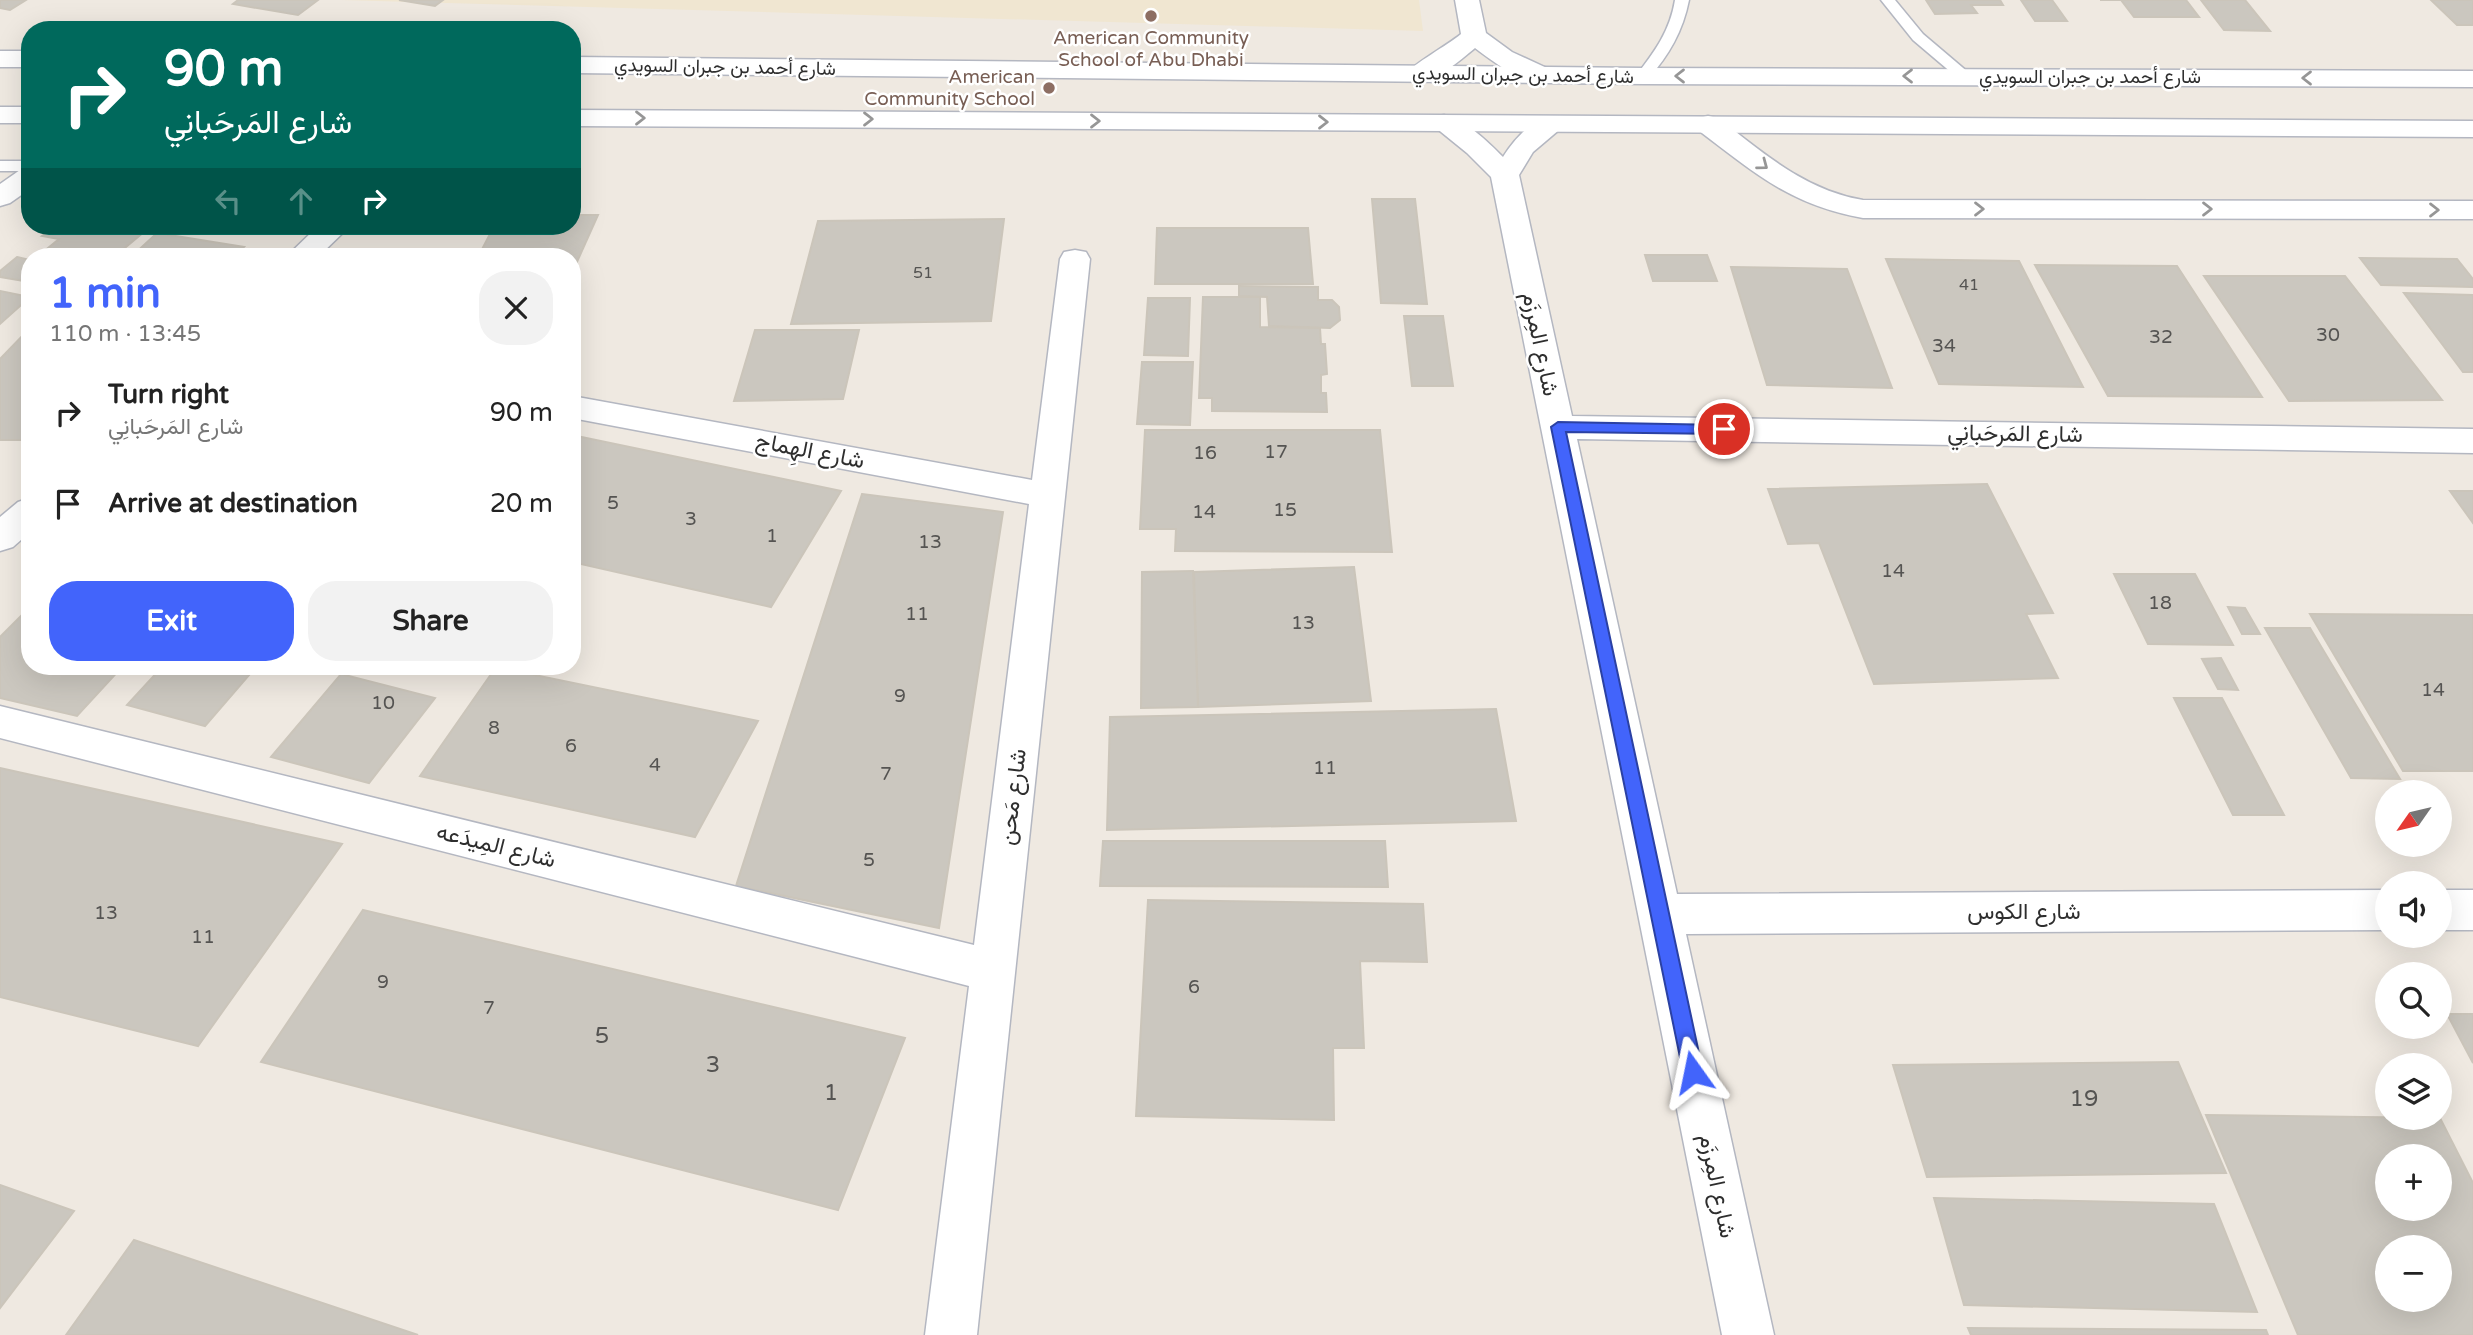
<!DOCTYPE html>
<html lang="en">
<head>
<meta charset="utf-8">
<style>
	body { margin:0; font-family:"Varela Round",Vazirmatn,sans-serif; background:#f2f2f2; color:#222; height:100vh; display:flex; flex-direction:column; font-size:26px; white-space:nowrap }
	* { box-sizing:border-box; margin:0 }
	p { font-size:23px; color:#767676 }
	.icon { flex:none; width:38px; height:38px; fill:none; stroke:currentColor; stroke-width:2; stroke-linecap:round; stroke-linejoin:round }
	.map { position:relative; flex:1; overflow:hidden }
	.sheet { position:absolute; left:21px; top:248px; width:560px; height:427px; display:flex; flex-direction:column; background:#fff; border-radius:28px; box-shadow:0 7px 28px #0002 }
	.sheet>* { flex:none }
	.hud { position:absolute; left:21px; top:21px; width:560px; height:214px; border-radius:28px; box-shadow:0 7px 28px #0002; background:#00695c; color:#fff; overflow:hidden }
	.needle { width:46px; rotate:236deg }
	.controls { position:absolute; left:2375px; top:780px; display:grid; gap:14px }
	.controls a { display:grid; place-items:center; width:77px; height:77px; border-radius:50%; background:#fff; box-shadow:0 7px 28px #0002; font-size:35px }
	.pin { position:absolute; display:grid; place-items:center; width:60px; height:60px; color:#fff; margin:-30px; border:4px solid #fff; border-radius:50%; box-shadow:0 2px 7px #0007 }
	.me { position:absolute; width:77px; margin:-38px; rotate:348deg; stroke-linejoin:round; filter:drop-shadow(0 0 5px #0008) }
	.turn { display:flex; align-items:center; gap:24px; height:147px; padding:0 28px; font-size:32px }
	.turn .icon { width:91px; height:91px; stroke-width:2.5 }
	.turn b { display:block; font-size:49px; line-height:60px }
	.lanes { display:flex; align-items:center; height:66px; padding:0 28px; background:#0003; justify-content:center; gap:35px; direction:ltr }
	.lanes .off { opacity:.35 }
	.round { display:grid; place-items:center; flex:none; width:74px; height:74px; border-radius:28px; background:#f2f2f2 }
	.headline { display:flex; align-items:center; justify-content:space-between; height:119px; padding:0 28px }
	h1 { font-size:42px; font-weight:700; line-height:52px; color:#4264fb }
	.button { display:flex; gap:14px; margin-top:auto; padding:14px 28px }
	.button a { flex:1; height:80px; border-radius:28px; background:#4264fb; color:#fff; font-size:28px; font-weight:700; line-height:80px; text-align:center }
	.button a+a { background:#f2f2f2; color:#222 }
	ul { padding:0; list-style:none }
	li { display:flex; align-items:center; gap:21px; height:91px; padding:0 28px }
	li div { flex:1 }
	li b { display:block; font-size:26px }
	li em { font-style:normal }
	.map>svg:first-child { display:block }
	.education { fill:#f0e6d1 }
	.building { fill:#cbc7bf; stroke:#cbc5ba; stroke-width:2; fill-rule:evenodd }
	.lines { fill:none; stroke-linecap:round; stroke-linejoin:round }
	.service-casing { stroke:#b4b7c1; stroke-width:3 }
	.minor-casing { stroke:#b4b7c1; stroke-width:3 }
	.tertiary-casing { stroke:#b4b7c1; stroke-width:3 }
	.service { fill:#fff; fill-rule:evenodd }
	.minor { fill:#fff; fill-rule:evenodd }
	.tertiary { fill:#fff; fill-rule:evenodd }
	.oneway { stroke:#969696 }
	.route { fill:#4264fb; stroke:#2b41a3; stroke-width:2 }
	.education-dot { fill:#8d6e63; stroke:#fff; stroke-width:2.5 }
	.labels { text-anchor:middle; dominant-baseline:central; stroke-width:5; stroke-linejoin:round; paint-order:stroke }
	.far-number-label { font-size:16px; fill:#555452 }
	.far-education-label { font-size:19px; fill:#785e54; stroke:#fff }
	.far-street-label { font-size:19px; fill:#2e2e2e; stroke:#fff }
	.number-label { font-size:19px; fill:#555452 }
	.street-label { font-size:23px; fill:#2e2e2e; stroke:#fff }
	.near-number-label { font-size:23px; fill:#555452 }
</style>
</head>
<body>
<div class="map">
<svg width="2473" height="1335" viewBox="0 0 2473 1335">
	<rect width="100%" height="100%" fill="#efe9e1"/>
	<!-- education -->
	<polygon class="education" points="341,0 1419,0 1423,31"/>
	<!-- building -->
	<g class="building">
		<polygon points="0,0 26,0 10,10 0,8"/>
		<polygon points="238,0 318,0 298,15 233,4"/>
		<polygon points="399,0 443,0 435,6"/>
		<polygon points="1926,0 2000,0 2003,5 1971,5 1977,13 1935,14"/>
		<polygon points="2021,0 2052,0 2067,21 2035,21"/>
		<polygon points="2100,0 2186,0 2199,17 2134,17 2121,0"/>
		<polygon points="2201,0 2245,0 2270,31 2224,30"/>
		<polygon points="2431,0 2473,0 2473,25 2457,25"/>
		<polygon points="1372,199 1415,199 1427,304 1381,303"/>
		<polygon points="572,215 598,215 572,273 572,257 479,255 490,234 461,234 465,226 572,226"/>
		<polygon points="1004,219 991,321 791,324 818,221"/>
		<polygon points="55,226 116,226 145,231 114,257 37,257 59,239 42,236"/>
		<polygon points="1157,228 1308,228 1313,284 1155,284"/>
		<polygon points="157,233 244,247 233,257 131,257"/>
		<polygon points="1645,255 1707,255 1717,281 1653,281"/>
		<polygon points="17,257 30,260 30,282 0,277 0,271"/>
		<polygon points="2360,258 2457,259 2473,279 2473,287 2381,285"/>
		<polygon points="1886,259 2019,261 2083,387 1939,384"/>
		<polygon points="2035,265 2177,266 2262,397 2108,396"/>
		<polygon points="1731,267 1847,269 1892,388 1767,385"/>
		<polygon points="2204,276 2345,276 2442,400 2289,401"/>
		<polygon points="1239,286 1318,287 1318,300 1332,300 1339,307 1340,320 1330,328 1269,326 1267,297 1239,296"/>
		<polygon points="0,291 30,297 0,324"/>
		<polygon points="2404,293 2473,295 2473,372 2463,372"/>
		<polygon points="1203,297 1260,297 1260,327 1320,328 1321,344 1325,344 1327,374 1321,375 1321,393 1326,393 1327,412 1212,411 1212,398 1199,398"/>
		<polygon points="1148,298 1190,298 1188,356 1144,355"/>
		<polygon points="1404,316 1443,316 1453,386 1412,386"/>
		<polygon points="30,328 30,440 0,440 0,359"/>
		<polygon points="755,330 859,330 843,399 734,401"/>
		<polygon points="1142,362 1193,362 1190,425 1137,424"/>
		<polygon points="1145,430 1380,430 1392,552 1175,551 1176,529 1140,529"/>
		<polygon points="572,435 841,491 771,607 572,562"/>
		<polygon points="1987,484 2053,613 2026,614 2058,678 1874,684 1819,543 1788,544 1768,489"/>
		<polygon points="2450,491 2473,491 2473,523"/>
		<polygon points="862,494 1003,512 939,928 736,886"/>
		<polygon points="1354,567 1371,701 1198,707 1194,572"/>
		<polygon points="1193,571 1198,707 1141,708 1142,572"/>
		<polygon points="2114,574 2195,574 2233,645 2148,644"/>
		<polygon points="30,607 30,667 122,667 77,716 0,698 0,637"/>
		<polygon points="2228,607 2245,608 2260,634 2242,634"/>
		<polygon points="2310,614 2473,615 2473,771 2403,771"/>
		<polygon points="2265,628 2310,628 2400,779 2351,778"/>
		<polygon points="2221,658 2238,690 2218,689 2202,659"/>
		<polygon points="162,667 256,667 205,726 127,705"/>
		<polygon points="496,667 758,721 695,837 420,776"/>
		<polygon points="341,674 435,698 369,783 271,757"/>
		<polygon points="2174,698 2222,698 2284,815 2233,815"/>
		<polygon points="1496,709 1516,821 1107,830 1110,717"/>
		<polygon points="0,768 342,844 198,1046 0,997"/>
		<polygon points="1103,841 1385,841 1388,887 1100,886"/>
		<polygon points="1148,900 1423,904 1427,962 1360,961 1364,1048 1333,1048 1334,1120 1136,1116"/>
		<polygon points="363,910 905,1038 838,1210 261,1062"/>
		<polygon points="2447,1014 2473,1014 2473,1063"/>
		<polygon points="2178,1062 2226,1173 1927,1177 1893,1065"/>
		<path d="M2206,1115L2440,1118L2473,1183V1335H2298ZM2387,1157H2440V1209H2387ZM2387,1248H2440V1300H2387Z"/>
		<polygon points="0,1185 74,1211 0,1308"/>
		<polygon points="1934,1198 2214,1204 2257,1312 1964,1305"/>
		<polygon points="134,1240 418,1335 66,1335"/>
		<polygon points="1968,1328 2266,1330 2268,1335 1971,1335"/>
	</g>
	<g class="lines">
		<defs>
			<g id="service">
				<path d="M1675,0H1689C1683,31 1669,55 1648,79H1638L1636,76C1655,51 1670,31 1675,0Z"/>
				<polygon points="1881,0 1895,0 1923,34 1969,73 1969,79 1959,79 1913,40"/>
				<rect x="0" y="161" width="30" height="10"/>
			</g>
			<g id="minor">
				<path d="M1455,0H1479L1486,33L1512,52L1549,69L1553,75L1549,81C1525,87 1494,62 1475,48C1458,62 1433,85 1410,80L1406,74C1413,64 1448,45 1461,34Z"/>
				<path d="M1444,115C1466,120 1487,141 1503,157C1515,138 1537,112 1562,118L1566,124L1533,152L1519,175L1572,416L2473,429V453L1577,439L1677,894L2387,890V930L1686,934L1774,1335H1722L1491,177L1467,153L1430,123L1434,117Z"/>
				<path d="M1708,116L1718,118C1763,153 1805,190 1863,200L2473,201V219L1863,218C1790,205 1755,173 1698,130L1694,124L1698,118Z"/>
				<polygon points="30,168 30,189 10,203 0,206 0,184 20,170"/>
				<polygon points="318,226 350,226 318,257 286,257"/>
				<polygon points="1075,250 1086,252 1090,259 977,1335 925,1335 969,986 0,738 0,706 974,945 1029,504 572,418 572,396 1032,480 1060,259 1064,252"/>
				<polygon points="30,498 30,532 13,547 0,551 0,517 18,502"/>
				<rect x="2440" y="890" width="33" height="40"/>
			</g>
			<g id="tertiary">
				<rect x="0" y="51" width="30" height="16"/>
				<polygon points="572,57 1643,68 2473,71 2473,87 1643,84 572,73"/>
				<rect x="0" y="107" width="30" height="16"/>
				<polygon points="572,110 2473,121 2473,137 572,126"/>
			</g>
		</defs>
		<!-- service casing -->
		<use href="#service" class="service-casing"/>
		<!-- minor casing -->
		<use href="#minor" class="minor-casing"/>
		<!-- tertiary casing -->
		<use href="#tertiary" class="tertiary-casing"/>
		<!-- service -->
		<use href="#service" class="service"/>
		<!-- minor -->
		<use href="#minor" class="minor"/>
		<!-- tertiary -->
		<use href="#tertiary" class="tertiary"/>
	</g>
	<!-- one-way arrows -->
	<defs><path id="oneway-chevron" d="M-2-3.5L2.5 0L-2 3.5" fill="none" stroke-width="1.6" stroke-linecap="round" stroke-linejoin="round" transform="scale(1.75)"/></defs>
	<g class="oneway">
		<use href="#oneway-chevron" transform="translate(1680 76) rotate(180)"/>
		<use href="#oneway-chevron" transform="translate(1908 76) rotate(180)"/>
		<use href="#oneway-chevron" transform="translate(2307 78) rotate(-180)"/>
		<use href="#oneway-chevron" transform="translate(640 118)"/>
		<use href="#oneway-chevron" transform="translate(868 119)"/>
		<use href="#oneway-chevron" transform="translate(1095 121)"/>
		<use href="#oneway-chevron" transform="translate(1323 122)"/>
		<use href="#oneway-chevron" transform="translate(1763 165) rotate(37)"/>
		<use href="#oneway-chevron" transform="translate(1979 209)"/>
		<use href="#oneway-chevron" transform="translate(2207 209)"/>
		<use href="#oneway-chevron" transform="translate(2434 210)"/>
	</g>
	<!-- route -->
	<polygon class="route" points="1558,422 1724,425 1731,429 1724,434 1566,432 1703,1072 1700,1078 1693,1081 1686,1078 1683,1072 1551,427"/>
	<!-- markers -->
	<g class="education-dot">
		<circle cx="1151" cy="16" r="7"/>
		<circle cx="1049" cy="88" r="7"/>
	</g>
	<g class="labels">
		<!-- far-number labels -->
		<g class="far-number-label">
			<text x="923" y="273">51</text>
			<text x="1969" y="285">41</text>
		</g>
		<!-- far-education labels -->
		<g class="far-education-label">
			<text x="1151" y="38">American Community<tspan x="1151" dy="22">School of Abu Dhabi</tspan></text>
			<text x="1035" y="77" text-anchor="end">American<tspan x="1035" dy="22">Community School</tspan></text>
		</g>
		<!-- far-street labels -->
		<g class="far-street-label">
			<text transform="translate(725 67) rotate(1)">شارع أحمد بن جبران السويدي</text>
			<text transform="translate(1523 75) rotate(1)">شارع أحمد بن جبران السويدي</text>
			<text x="2090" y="77">شارع أحمد بن جبران السويدي</text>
		</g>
		<!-- number labels -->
		<g class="number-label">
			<text x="2328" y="335">30</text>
			<text x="2161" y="337">32</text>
			<text x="1944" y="346">34</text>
			<text x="1276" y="452">17</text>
			<text x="1205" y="453">16</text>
			<text x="613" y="503">5</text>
			<text x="1285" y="510">15</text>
			<text x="1204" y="512">14</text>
			<text x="691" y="519">3</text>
			<text x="772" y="536">1</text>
			<text x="930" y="542">13</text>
			<text x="1893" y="571">14</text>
			<text x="2160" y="603">18</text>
			<text x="917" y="614">11</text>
			<text x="1303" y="623">13</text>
			<text x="2433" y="690">14</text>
			<text x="900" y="696">9</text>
			<text x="383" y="703">10</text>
			<text x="494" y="728">8</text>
			<text x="571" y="746">6</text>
			<text x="655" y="765">4</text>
			<text x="1325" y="768">11</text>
			<text x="886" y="774">7</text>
			<text x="869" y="860">5</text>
			<text x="106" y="913">13</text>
			<text x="203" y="937">11</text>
			<text x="383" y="982">9</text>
			<text x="1194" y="987">6</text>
			<text x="489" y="1008">7</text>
		</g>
		<!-- street labels -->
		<g class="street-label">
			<text transform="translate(1540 344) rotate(78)">شارع المِرزَم</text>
			<text transform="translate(2015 434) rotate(1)">شارع المَرحَبانِي</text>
			<text transform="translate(810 451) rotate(11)">شارع الهِماج</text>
			<text transform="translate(1013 797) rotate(-83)">شارع مَحن</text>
			<text transform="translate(496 846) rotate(14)">شارع المِيدَعه</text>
			<text x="2024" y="912">شارع الكوس</text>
			<text transform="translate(1717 1186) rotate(78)">شارع المِرزَم</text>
		</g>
		<!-- near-number labels -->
		<g class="near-number-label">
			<text x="602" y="1036">5</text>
			<text x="713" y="1065">3</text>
			<text x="831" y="1093">1</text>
			<text x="2084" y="1099">19</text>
		</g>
	</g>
</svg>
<div class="controls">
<a><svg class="needle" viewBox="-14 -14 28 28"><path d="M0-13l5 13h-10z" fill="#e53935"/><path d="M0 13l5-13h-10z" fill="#767676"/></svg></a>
<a><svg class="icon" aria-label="sound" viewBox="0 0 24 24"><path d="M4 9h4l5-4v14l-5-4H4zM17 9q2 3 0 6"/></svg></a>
<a><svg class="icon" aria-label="search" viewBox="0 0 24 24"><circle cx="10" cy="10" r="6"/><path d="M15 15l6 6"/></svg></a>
<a><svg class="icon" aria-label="layers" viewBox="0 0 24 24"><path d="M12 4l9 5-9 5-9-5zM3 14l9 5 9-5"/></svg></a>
<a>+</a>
<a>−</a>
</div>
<div class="pin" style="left:1724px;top:429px;background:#d93025"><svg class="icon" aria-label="arrive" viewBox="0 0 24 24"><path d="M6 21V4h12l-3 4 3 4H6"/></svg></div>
<svg class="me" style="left:1693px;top:1072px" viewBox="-20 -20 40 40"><path d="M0-17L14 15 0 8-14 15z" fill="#4264fb" stroke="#fff" stroke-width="4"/></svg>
<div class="hud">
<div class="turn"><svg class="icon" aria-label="right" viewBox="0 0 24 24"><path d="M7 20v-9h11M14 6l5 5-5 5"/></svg><div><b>90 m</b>شارع المَرحَبانِي</div></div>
<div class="lanes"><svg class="icon off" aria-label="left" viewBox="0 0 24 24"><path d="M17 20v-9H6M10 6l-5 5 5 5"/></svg><svg class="icon off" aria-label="ahead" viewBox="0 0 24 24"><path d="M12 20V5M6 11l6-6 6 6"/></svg><svg class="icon" aria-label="right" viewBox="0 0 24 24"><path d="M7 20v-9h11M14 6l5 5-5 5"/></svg></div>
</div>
<section class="sheet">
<div class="headline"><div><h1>1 min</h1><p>110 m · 13:45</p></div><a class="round"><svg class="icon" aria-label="close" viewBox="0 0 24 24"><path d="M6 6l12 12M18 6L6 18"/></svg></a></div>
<ul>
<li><svg class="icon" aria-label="right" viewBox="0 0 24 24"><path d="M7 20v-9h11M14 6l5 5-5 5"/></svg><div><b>Turn right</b><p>شارع المَرحَبانِي</p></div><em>90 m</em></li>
<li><svg class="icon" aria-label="arrive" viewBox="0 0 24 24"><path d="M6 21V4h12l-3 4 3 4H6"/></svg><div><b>Arrive at destination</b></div><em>20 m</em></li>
</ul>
<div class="button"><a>Exit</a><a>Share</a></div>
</section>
</div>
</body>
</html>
